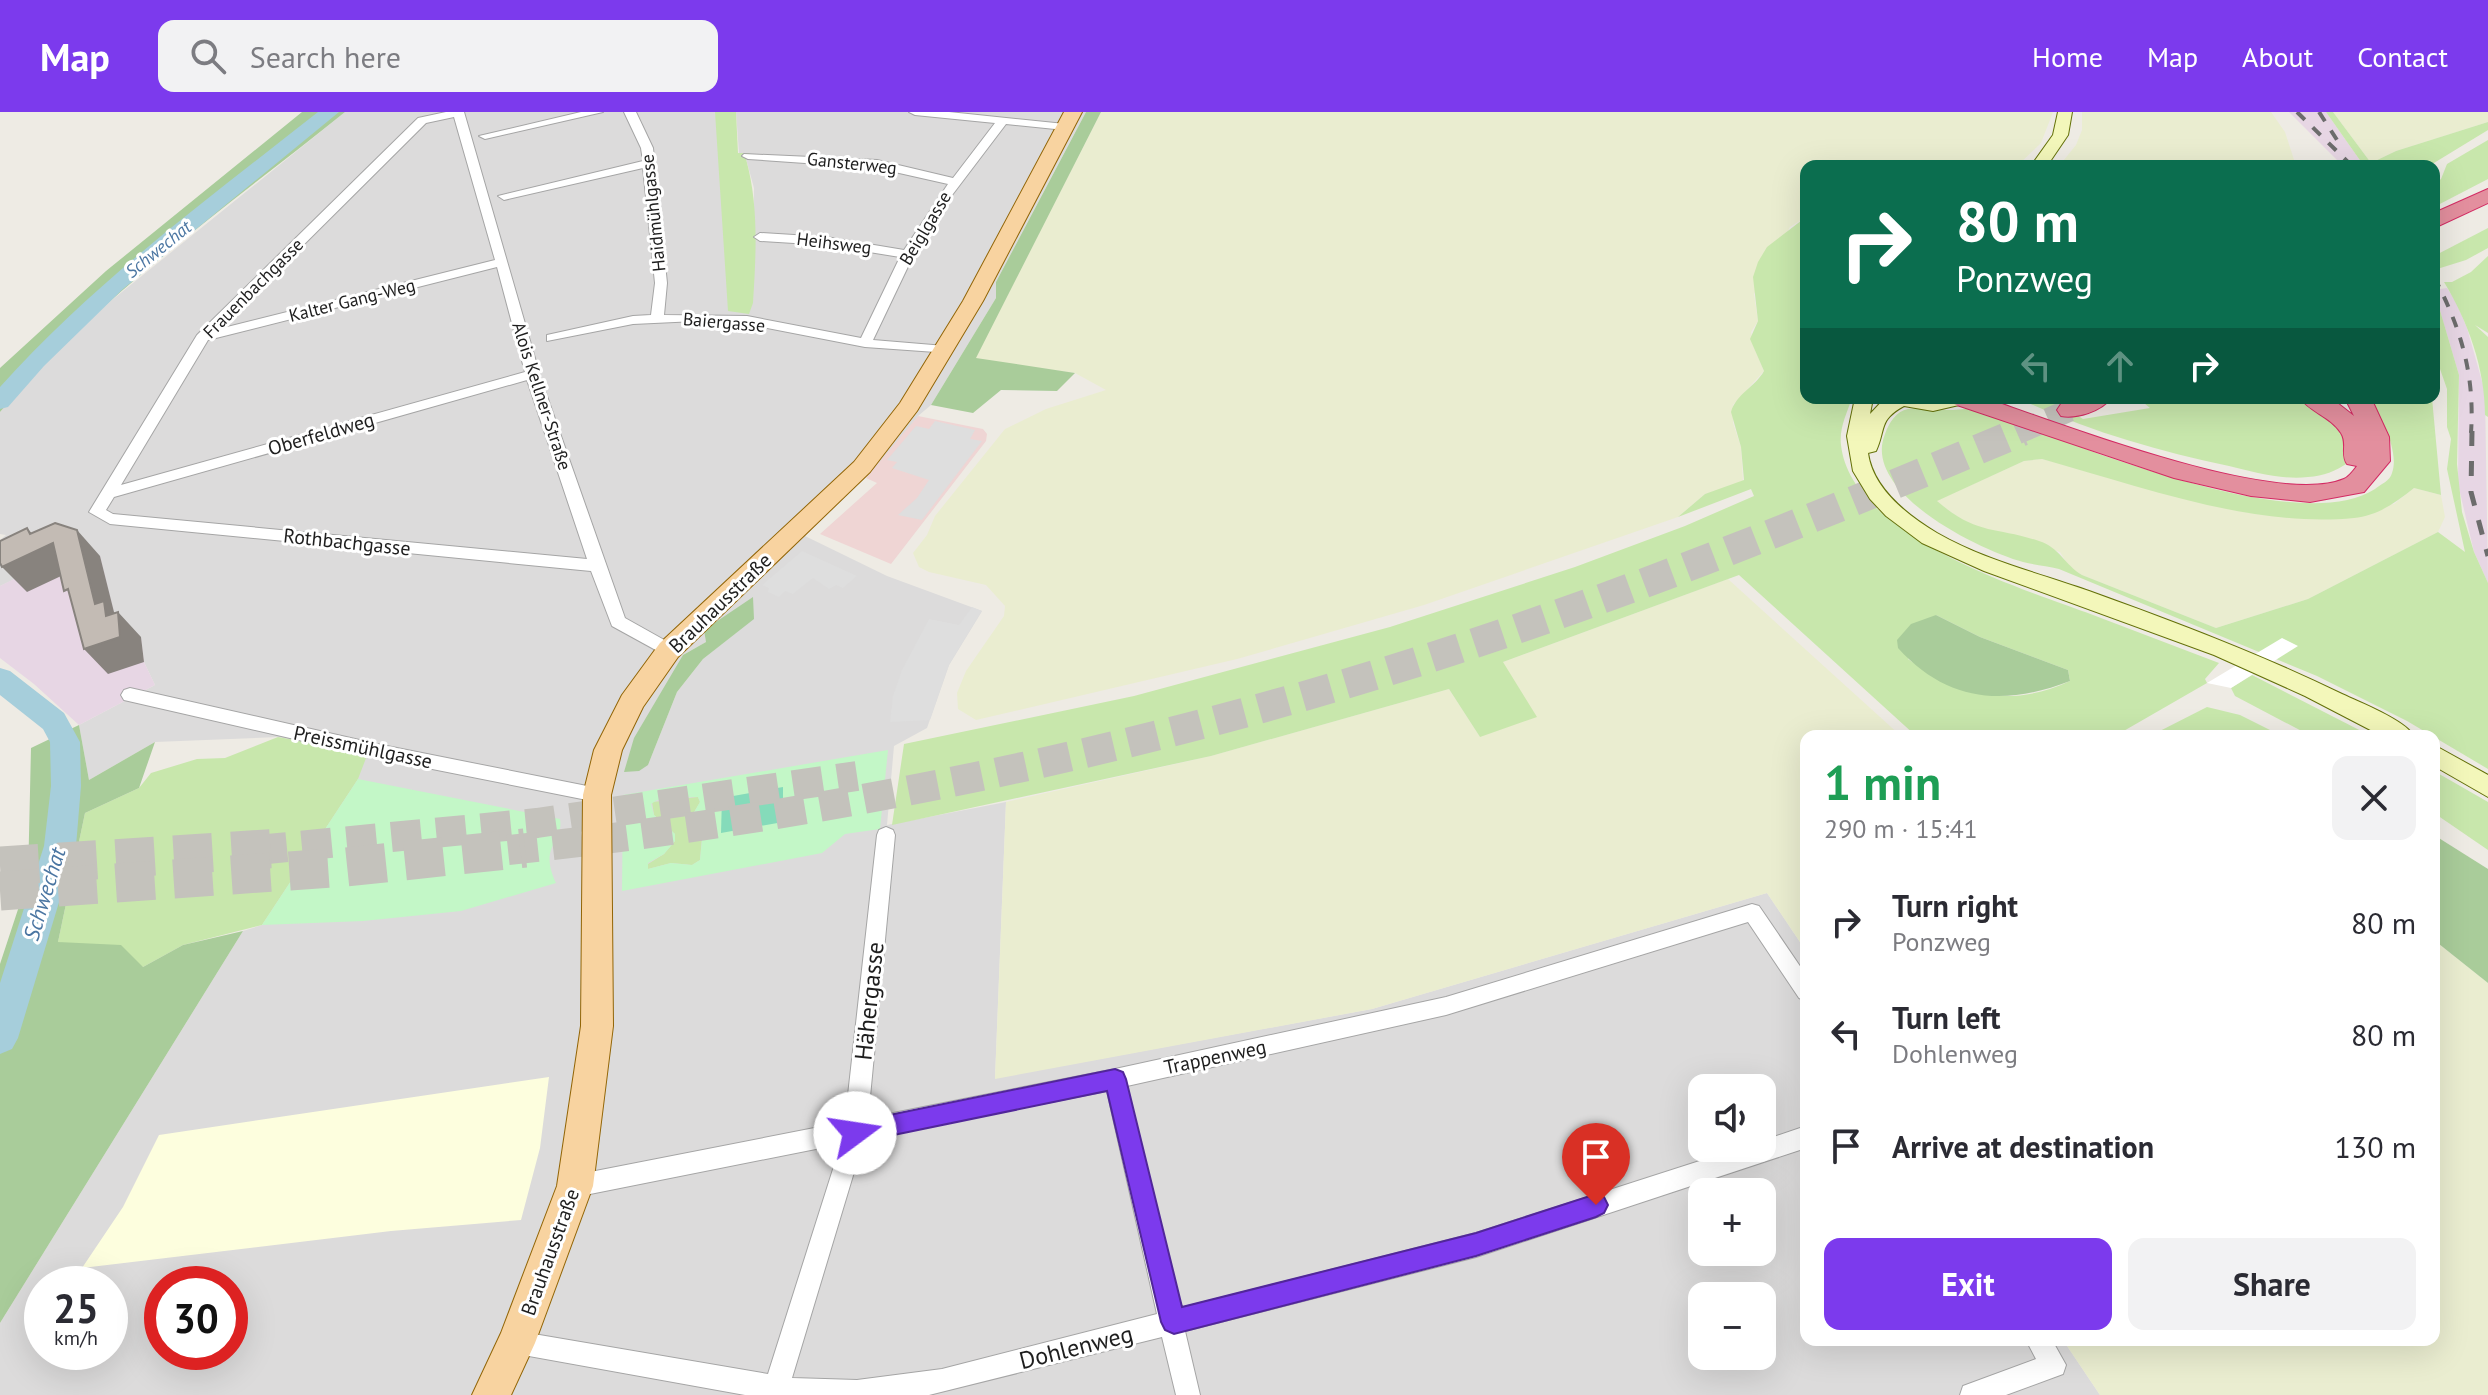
<!DOCTYPE html>
<html lang="en">
<head>
<meta charset="utf-8">
<style>
	body { margin:0; font-family:"PT Sans",sans-serif; background:#f2f2f3; color:#2b2b33; height:100vh; display:flex; flex-direction:column; font-size:30px; white-space:nowrap }
	* { box-sizing:border-box; margin:0 }
	p { font-size:26px; color:#7c7c81 }
	.icon { flex:none; width:44px; height:44px; fill:none; stroke:currentColor; stroke-width:2; stroke-linecap:round; stroke-linejoin:round }
	.map { position:relative; flex:1; overflow:hidden }
	.drawer { position:absolute; left:1800px; top:618px; width:640px; height:616px; display:flex; flex-direction:column; background:#fff; border-radius:16px; box-shadow:0 8px 32px #0002 }
	.drawer>* { flex:none }
	.top-card { position:absolute; left:1800px; top:48px; width:640px; height:244px; border-radius:16px; box-shadow:0 8px 32px #0002; background:#0b6e4f; color:#fff; overflow:hidden }
	.buttons { position:absolute; left:1688px; top:962px; display:grid; gap:16px }
	.buttons a { display:grid; place-items:center; width:88px; height:88px; border-radius:16px; background:#fff; box-shadow:0 8px 32px #0002; font-size:40px }
	.speed { position:absolute; left:24px; top:1154px; display:flex; gap:16px; font-size:40px; font-weight:700; text-align:center }
	.speed>* { display:grid; place-content:center; width:104px; height:104px; border-radius:50%; background:#fff; box-shadow:0 8px 32px #0002; line-height:1 }
	.speed small { font-size:20px; font-weight:400 }
	.speed .limit { border:12px solid #d22; background:#fff; color:#111 }
	.pin { position:absolute; display:grid; place-items:center; width:68px; height:68px; color:#fff; margin:-82px -34px; border-radius:50% 50% 50% 0; rotate:-45deg; box-shadow:0 0 8px #0007 }
	.pin .icon { rotate:45deg }
	.me { position:absolute; width:88px; margin:-44px; rotate:76deg; stroke-linejoin:round; filter:drop-shadow(0 0 6px #0008) }
	.turn { display:flex; align-items:center; gap:28px; height:168px; padding:0 24px; font-size:36px }
	.turn .icon { width:104px; height:104px; stroke-width:2.5 }
	.turn b { display:block; font-size:56px; line-height:68px }
	.lanes { display:flex; align-items:center; height:76px; padding:0 24px; background:#0003; justify-content:center; gap:40px; direction:ltr }
	.lanes .off { opacity:.35 }
	.round { display:grid; place-items:center; flex:none; width:84px; height:84px; border-radius:16px; background:#f2f2f3 }
	.head { display:flex; align-items:center; justify-content:space-between; height:136px; padding:0 24px }
	h1 { font-size:48px; font-weight:700; line-height:60px; color:#1e9e55 }
	.action { display:flex; gap:16px; margin-top:auto; padding:16px 24px }
	.action a { flex:1; height:92px; border-radius:16px; background:#7c3aed; color:#fff; font-size:32px; font-weight:700; line-height:92px; text-align:center }
	.action a+a { background:#f2f2f3; color:#2b2b33 }
	ul { padding:0; list-style:none }
	li { display:flex; align-items:center; gap:24px; height:112px; padding:0 24px }
	li div { flex:1 }
	li b { display:block; font-size:30px }
	li em { font-style:normal }
	header { display:flex; align-items:center; gap:48px; box-sizing:border-box; height:112px; padding:0 40px; background:#7c3aed; color:#fff }
	header strong { font-size:38px }
	nav { display:flex; gap:44px; margin-inline-start:auto; font-size:28px }
	.search { width:560px; height:72px; background:#f2f2f3; display:flex; align-items:center; gap:20px; box-sizing:border-box; padding:0 28px; border-radius:16px; color:#7c7c81; font-size:30px }
	.map>svg:first-child { display:block }
	.residential { fill:#dcdbdb; fill-rule:evenodd }
	.commercial { fill:#efd5d4 }
	.industrial { fill:#e7d6e4 }
	.education { fill:#fdfede }
	.farmland { fill:#eaedd0 }
	.grass { fill:#c8e7ac; fill-rule:evenodd }
	.forest { fill:#a9cc9a }
	.park { fill:#c3f7c7; fill-rule:evenodd }
	.pitch { fill:#85dbba }
	.parking { fill:#dedede }
	.pier { fill:#fff }
	.lines { fill:none; stroke-linecap:round; stroke-linejoin:round }
	.river { fill:#a6cedb; fill-rule:evenodd }
	.highway-tunnel-far2 { stroke:#c4c2bc; stroke-width:23; stroke-dasharray:23 11; stroke-linecap:butt }
	.highway-tunnel-far1 { stroke:#c4c2bc; stroke-width:30; stroke-dasharray:30 15; stroke-linecap:butt }
	.highway-tunnel { stroke:#c4c2bc; stroke-width:39; stroke-dasharray:39 19; stroke-linecap:butt }
	.street-casing { stroke:#a5a5a5; stroke-width:2 }
	.secondary-casing { stroke:#647109; stroke-width:2 }
	.primary-casing { stroke:#926506; stroke-width:2 }
	.highway-casing { stroke:#d32b63; stroke-width:2 }
	.street { fill:#fff; fill-rule:evenodd }
	.secondary { fill:#f3f7ba; fill-rule:evenodd }
	.primary { fill:#f8d3a0; fill-rule:evenodd }
	.highway { fill:#e38f9e; fill-rule:evenodd }
	.rail-far1 { stroke:#6c6c6c; stroke-width:4; stroke-dasharray:11 11; stroke-linecap:butt }
	.rail { stroke:#6c6c6c; stroke-width:5; stroke-dasharray:15 15; stroke-linecap:butt }
	.shaded-wall { fill:#88837e }
	.building { fill:#c3bbb4; stroke:#88837e; stroke-width:2 }
	.route { fill:#7c3aed; stroke:#51269a; stroke-width:2 }
	.labels { text-anchor:middle; dominant-baseline:central; stroke-width:6; stroke-linejoin:round; paint-order:stroke }
	.far-street-label { font-size:18px; fill:#1e1e1e; stroke:#fff }
	.far-water-label { font-size:18px; font-style:italic; fill:#4b76a2; stroke:#fff }
	.street-label { font-size:20px; fill:#1e1e1e; stroke:#fff }
	.water-label { font-size:22px; font-style:italic; fill:#4b76a2; stroke:#fff }
	.near-street-label { font-size:24px; fill:#1e1e1e; stroke:#fff }
</style>
</head>
<body>
<header>
<strong>Map</strong>
<div class="search"><svg class="icon" aria-label="search" viewBox="0 0 24 24"><circle cx="10" cy="10" r="6"/><path d="M15 15l6 6"/></svg>Search here</div>
<nav><a>Home</a><a>Map</a><a>About</a><a>Contact</a></nav>
</header>
<div class="map">
<svg width="2488" height="1283" viewBox="0 0 2488 1283">
	<rect width="100%" height="100%" fill="#eeebe4"/>
	<!-- residential -->
	<path class="residential" d="M345,0H715L753,191L754,76L746,47L739,41L736,0H1086L996,170V186L931,293L918,304L885,346L805,424L887,464L982,499L949,553L927,616L894,634L887,713L1006,690L995,966L1372,897L1767,781L1806,839V1228H2063L2100,1283H0V1211L243,819L262,813L368,641L278,625L155,630L89,668L79,613L155,573L144,550L141,526L17,466L0,474V428L6,423L0,422V300L42,251L112,188ZM753,486V507L703,547L677,580L648,653L683,543L706,530L705,518ZM1702,976H1762V1036H1702ZM1702,1080H1762V1140H1702ZM42,1172H110V1240H42ZM162,1172H230V1240H162ZM1702,1184H1762V1244H1702Z"/>
	<!-- commercial -->
	<polygon class="commercial" points="918,304 983,317 987,322 986,329 891,452 820,422 877,371 866,366"/>
	<!-- industrial -->
	<g class="industrial">
		<polygon points="2289,0 2326,0 2364,54 2343,54"/>
		<polygon points="2447,176 2456,190 2467,216 2485,280 2488,471 2474,440 2458,372 2459,263 2434,178"/>
		<polygon points="100,444 118,517 130,529 141,525 144,550 155,573 79,613 34,572 0,546 0,474 16,466"/>
	</g>
	<!-- education -->
	<polygon class="education" points="549,965 540,1036 521,1108 391,1119 82,1156 123,1095 159,1023"/>
	<!-- farmland -->
	<g class="farmland">
		<polygon points="1101,0 2053,0 2041,31 2017,54 1806,54 1806,105 1790,115 1754,182 1758,209 1751,220 1754,236 1764,259 1733,293 1733,311 1741,335 1743,371 1705,382 1678,405 1424,493 1237,547 976,608 958,597 957,581 966,559 1004,504 1005,494 986,473 929,460 919,455 913,441 927,423 935,404 1005,317 1046,297 1106,278 1075,261 975,247"/>
		<polygon points="2082,0 2271,0 2285,20 2296,54 2059,54 2076,33 2082,18"/>
		<polygon points="2333,0 2488,0 2488,10 2396,39 2371,51"/>
		<polygon points="2042,347 2244,400 2291,405 2394,392 2414,376 2441,383 2445,405 2438,420 2308,487 2216,516 2082,463 2070,456 2060,440 1970,414 1936,389 2024,349"/>
		<polygon points="1728,467 1901,624 1806,624 1806,839 1767,781 1372,897 995,967 1006,690 1211,644 1449,577 1480,625 1503,550"/>
		<polygon points="2434,828 2488,871 2488,1283 2100,1283 2063,1228 2434,1228"/>
	</g>
	<!-- grass -->
	<g class="grass">
		<path d="M715,0H736L738,41H750L746,47C759,94 756,142 753,191L749,202L728,199Z"/>
		<polygon points="2326,0 2333,0 2371,51 2396,39 2488,10 2488,18 2429,54 2364,54"/>
		<polygon points="2488,28 2488,67 2434,95 2434,72 2441,67 2447,52"/>
		<path d="M1806,105V150C1798,164 1800,179 1806,192V286H1852C1847,301 1839,316 1841,333C1851,424 2020,476 2093,503C2135,519 2177,535 2219,551L2205,567L2207,571L2115,624H1916L1739,463L1503,550L1537,605L1480,625L1449,577L1211,644L892,713L904,632L1134,584L1390,515L1575,455L1685,414L1754,384L1751,377L1678,405L1705,382L1744,368L1741,335L1731,300C1736,282 1755,275 1764,259L1750,227L1758,209L1753,165L1758,150L1767,135ZM1936,503L1980,525L2068,558L2070,569C2009,597 1960,584 1908,547Z"/>
		<polygon points="2488,116 2488,136 2466,148 2434,158 2434,144"/>
		<path d="M2488,144V221L2475,213L2488,225V305L2485,303C2485,256 2468,210 2444,170H2452L2471,160Z"/>
		<path d="M2434,178L2459,263L2457,352L2462,400L2474,440L2488,471V657L2407,609L2317,564L2059,457C2047,454 2035,453 2023,450C1979,438 1861,380 1885,322C1889,311 1896,299 1908,297C1920,295 1933,298 1945,298C1965,299 1970,293 1992,300C2032,313 2071,333 2111,346C2174,367 2316,415 2375,377C2381,372 2390,369 2392,361C2400,338 2380,306 2371,286H2432L2441,383L2414,376C2397,390 2377,404 2354,406C2252,416 2139,374 2042,347L2024,349L1937,389C1978,424 1994,414 2039,429C2059,435 2065,453 2082,463L2216,516L2308,487L2438,420L2465,440L2447,357L2451,327L2447,315V277L2440,257L2434,251Z"/>
		<path d="M2018,286H2051L2083,307L2150,296L2138,286H2309L2343,313L2348,351C2335,359 2324,364 2308,365C2282,368 2254,360 2229,354C2157,339 2084,318 2018,286Z"/>
		<polygon points="2252,563 2371,624 2311,624 2235,584 2231,576"/>
		<polygon points="2207,595 2240,603 2282,624 2231,622 2150,624"/>
		<polygon points="278,625 368,641 358,667 262,813 183,833 143,855 58,830 85,701 139,676 151,661 197,647 225,646"/>
		<polygon points="2434,659 2488,690 2488,738 2434,701"/>
		<polygon points="698,685 700,690 693,702 691,721 702,725 700,748 692,753 671,751 648,757 648,752 664,742 675,729 675,722 654,703 652,690"/>
	</g>
	<!-- forest -->
	<g class="forest">
		<path d="M302,0H345C227,95 99,184 0,300V256L106,159Z"/>
		<polygon points="1086,0 1101,0 976,246 1075,261 1057,279 1001,278 973,301 931,293 996,186 996,170"/>
		<polygon points="753,485 754,507 703,547 677,580 648,653 639,659 624,660 634,626 683,543 706,530 704,518"/>
		<path d="M1936,503L1980,525L2068,558L2070,569C2005,594 1948,591 1898,536L1897,528L1911,512Z"/>
		<polygon points="79,613 89,668 155,630 139,676 85,701 58,830 121,833 143,855 183,833 243,819 0,1211 0,852 28,767 31,636"/>
		<polygon points="2434,723 2488,757 2488,871 2434,828"/>
	</g>
	<!-- park -->
	<g class="park">
		<path d="M888,638L880,717L845,722L822,741L622,779L623,683ZM692,685H698L700,690L693,702L691,721L702,728L700,748L692,753L671,751L648,757V751L664,742L675,729V722L654,703L651,692L657,688Z"/>
		<path d="M358,667L560,707C564,731 538,733 556,771L461,799L363,809L262,813Z"/>
	</g>
	<!-- pitch -->
	<polygon class="pitch" points="783,675 783,710 721,721 722,686"/>
	<!-- parking -->
	<g class="parking">
		<polygon points="935,309 975,318 970,327 982,329 922,408 898,403 917,386 929,368 892,356 897,350 887,348 916,314 929,317"/>
		<polygon points="802,439 857,464 843,476 836,473 829,477 813,466 793,482 785,479 779,485 768,480 769,476 762,473"/>
		<polygon points="972,495 982,499 949,553 930,608 890,610 893,584 902,558 929,507 959,513"/>
	</g>
	<!-- pier -->
	<polygon class="pier" points="2282,526 2298,534 2231,576 2207,571"/>
	<g class="lines">
		<!-- river -->
		<g class="river">
			<path d="M318,0H339L123,177L44,254L8,295L0,297V275C94,170 208,87 318,0Z"/>
			<polygon points="0,556 10,559 64,601 80,630 81,674 76,734 18,926 12,937 0,942 0,871 44,734 51,674 50,630 43,617 0,583"/>
		</g>
		<!-- highway-tunnel-far2 -->
		<polyline class="highway-tunnel-far2" points="2017,321 2070,298"/>
		<!-- highway-tunnel-far1 -->
		<g class="highway-tunnel-far1">
			<polyline points="257,738 537,711 857,664"/>
			<path d="M508,738C826,705 1157,636 1460,536C1651,473 1837,397 2022,319"/>
		</g>
		<!-- highway-tunnel -->
		<g class="highway-tunnel">
			<polyline points="0,754 282,736"/>
			<polyline points="0,779 346,755 525,736"/>
		</g>
		<defs>
			<g id="street">
				<path d="M446,0H464L541,267L625,506L675,534L677,538L675,542H663L612,514L591,459L110,412L89,400L197,223L418,6ZM454,5L495,148L219,217L426,11ZM497,155L525,260L121,373L208,228ZM527,268L587,447L113,402L106,398L114,385Z"/>
				<polygon points="581,0 603,0 485,27 479,24"/>
				<polygon points="624,0 636,0 653,36 667,171 664,203 747,204 861,226 900,145 826,133 760,129 754,125 760,121 826,125 904,138 948,72 877,56 748,47 742,44 744,42 877,48 953,66 995,11 915,3 909,0 949,0 1065,12 1071,15 1065,18 1006,12 940,99 914,142 873,228 945,234 950,235 950,241 865,235 747,212 696,209 633,212 547,229 547,223 633,204 651,203 655,171 643,56 504,88 498,84 643,49 641,36"/>
				<polygon points="130,576 377,632 597,676 604,678 606,683 604,688 597,690 377,646 124,588 121,583 124,578"/>
				<path d="M886,715L893,718L895,723L868,1006L1115,957L1446,885L1752,792L1759,794L1806,863V889L1799,886L1748,810L1446,903L1127,974L1180,1196L1476,1121L1740,1036H1762V1029L1806,1014V1036L1476,1145L1185,1219L1200,1283H1176L1162,1225L929,1283H745L507,1240L504,1231L507,1222L516,1219L768,1262L841,1032L575,1085L567,1082L564,1074L567,1066L575,1063L845,1010L877,723L879,718ZM1107,979L1157,1202L942,1257L857,1268L792,1266L864,1027Z"/>
				<polygon points="2026,1228 2052,1228 2066,1253 2063,1262 2006,1283 1960,1283 1963,1274 2036,1247"/>
			</g>
			<g id="secondary">
				<polygon points="2058,0 2072,0 2068,23 2047,54 2031,54 2053,23"/>
				<path d="M1855,286H1873L1870,302L1885,286H1974L1972,290L1933,299L1904,294C1878,308 1886,318 1876,339L1868,341C1873,377 1907,403 1937,421C1984,448 2038,461 2089,479C2175,510 2260,542 2342,582C2359,590 2405,608 2414,624H2382L2305,584L2214,543L1984,459L1922,431L1886,404L1870,387L1853,359L1847,324Z"/>
				<polygon points="2434,633 2488,663 2488,685 2434,654"/>
			</g>
			<polygon id="primary" points="1064,0 1082,0 983,189 917,299 870,360 678,545 643,595 622,638 611,683 613,914 593,1074 535,1231 511,1283 472,1283 501,1221 557,1074 581,914 583,683 594,638 622,583 660,531 854,350 900,291 963,189"/>
			<g id="highway">
				<polygon points="2488,77 2488,91 2434,116 2434,101"/>
				<path d="M1985,286C2058,311 2276,396 2344,367C2349,365 2354,358 2357,354L2347,352C2340,342 2348,332 2341,321C2331,305 2310,300 2300,286H2331L2354,304L2345,286H2371L2389,325L2390,349L2364,380L2310,390L2251,384L2174,366L1954,292L1950,287Z"/>
				<path d="M2076,286H2111C2102,299 2076,307 2061,304L2057,298L2061,292Z"/>
			</g>
		</defs>
		<!-- street casing -->
		<use href="#street" class="street-casing"/>
		<!-- secondary casing -->
		<use href="#secondary" class="secondary-casing"/>
		<!-- primary casing -->
		<use href="#primary" class="primary-casing"/>
		<!-- highway casing -->
		<use href="#highway" class="highway-casing"/>
		<!-- street -->
		<use href="#street" class="street"/>
		<!-- secondary -->
		<use href="#secondary" class="secondary"/>
		<!-- primary -->
		<use href="#primary" class="primary"/>
		<!-- highway -->
		<use href="#highway" class="highway"/>
		<!-- rail-far1 -->
		<g class="rail-far1">
			<polyline points="2297,0 2352,54"/>
			<polyline points="2319,0 2339,31"/>
			<path d="M2434,165C2461,216 2475,263 2471,321"/>
		</g>
		<!-- rail -->
		<polyline class="rail" points="2472,319 2471,380 2488,444"/>
	</g>
	<!-- shaded-wall -->
	<g class="shaded-wall">
		<polygon points="27,416 44,435 53,431 76,457 27,480 2,455 30,422"/>
		<polygon points="77,418 100,444 114,500 118,505 118,500 141,525 144,550 108,562 84,537 95,492"/>
	</g>
	<!-- building -->
	<polygon class="building" points="55,411 77,418 95,492 104,489 106,504 118,500 120,525 84,537 68,477 64,479 53,431 2,455 0,451 0,429 27,416 30,422"/>
	<!-- route -->
	<polygon class="route" points="1115,957 1123,960 1126,967 1182,1195 1476,1121 1596,1082 1604,1085 1608,1093 1604,1101 1596,1105 1476,1144 1174,1222 1165,1218 1161,1210 1107,979 855,1031 847,1028 844,1021 847,1013 855,1010"/>
	<g class="labels">
		<!-- far-street labels -->
		<g class="far-street-label">
			<text transform="translate(852 51) rotate(6)">Gansterweg</text>
			<text transform="translate(653 101) rotate(-96)">Haidmühlgasse</text>
			<text transform="translate(925 116) rotate(-59)">Beiglgasse</text>
			<text transform="translate(834 131) rotate(7)">Heihsweg</text>
			<text transform="translate(253 176) rotate(-45)">Frauenbachgasse</text>
			<text transform="translate(352 188) rotate(-14)">Kalter Gang-Weg</text>
			<text transform="translate(724 210) rotate(5)">Baiergasse</text>
			<text transform="translate(542 284) rotate(72)">Alois Kellner-Straße</text>
		</g>
		<!-- far-water labels -->
		<g class="far-water-label">
			<text transform="translate(158 137) rotate(-39)">Schwechat</text>
		</g>
		<!-- street labels -->
		<g class="street-label">
			<text transform="translate(321 322) rotate(-16)">Oberfeldweg</text>
			<text transform="translate(347 430) rotate(6)">Rothbachgasse</text>
			<text transform="translate(720 491) rotate(-44)">Brauhausstraße</text>
			<text transform="translate(363 635) rotate(12)">Preissmühlgasse</text>
			<text transform="translate(1215 945) rotate(-12)">Trappenweg</text>
			<text transform="translate(550 1140) rotate(-70)">Brauhausstraße</text>
		</g>
		<!-- water labels -->
		<g class="water-label">
			<text transform="translate(44 782) rotate(-73)">Schwechat</text>
		</g>
		<!-- near-street labels -->
		<g class="near-street-label">
			<text transform="translate(869 889) rotate(-84)">Hähergasse</text>
			<text transform="translate(1076 1235) rotate(-14)">Dohlenweg</text>
		</g>
	</g>
</svg>
<div class="buttons">
<a><svg class="icon" aria-label="sound" viewBox="0 0 24 24"><path d="M4 9h4l5-4v14l-5-4H4zM17 9q2 3 0 6"/></svg></a>
<a>+</a>
<a>−</a>
</div>
<div class="speed"><div>25<small>km/h</small></div><div class="limit">30</div></div>
<div class="pin" style="left:1596px;top:1093px;background:#d93025"><svg class="icon" aria-label="arrive" viewBox="0 0 24 24"><path d="M6 21V4h12l-3 4 3 4H6"/></svg></div>
<svg class="me" style="left:855px;top:1021px" viewBox="-20 -20 40 40"><circle r="19" fill="#fff"/><path d="M0-13L10 11 0 6-10 11z" fill="#7c3aed"/></svg>
<div class="top-card">
<div class="turn"><svg class="icon" aria-label="right" viewBox="0 0 24 24"><path d="M7 20v-9h11M14 6l5 5-5 5"/></svg><div><b>80 m</b>Ponzweg</div></div>
<div class="lanes"><svg class="icon off" aria-label="left" viewBox="0 0 24 24"><path d="M17 20v-9H6M10 6l-5 5 5 5"/></svg><svg class="icon off" aria-label="ahead" viewBox="0 0 24 24"><path d="M12 20V5M6 11l6-6 6 6"/></svg><svg class="icon" aria-label="right" viewBox="0 0 24 24"><path d="M7 20v-9h11M14 6l5 5-5 5"/></svg></div>
</div>
<section class="drawer">
<div class="head"><div><h1>1 min</h1><p>290 m · 15:41</p></div><a class="round"><svg class="icon" aria-label="close" viewBox="0 0 24 24"><path d="M6 6l12 12M18 6L6 18"/></svg></a></div>
<ul>
<li><svg class="icon" aria-label="right" viewBox="0 0 24 24"><path d="M7 20v-9h11M14 6l5 5-5 5"/></svg><div><b>Turn right</b><p>Ponzweg</p></div><em>80 m</em></li>
<li><svg class="icon" aria-label="left" viewBox="0 0 24 24"><path d="M17 20v-9H6M10 6l-5 5 5 5"/></svg><div><b>Turn left</b><p>Dohlenweg</p></div><em>80 m</em></li>
<li><svg class="icon" aria-label="arrive" viewBox="0 0 24 24"><path d="M6 21V4h12l-3 4 3 4H6"/></svg><div><b>Arrive at destination</b></div><em>130 m</em></li>
</ul>
<div class="action"><a>Exit</a><a>Share</a></div>
</section>
</div>
</body>
</html>
